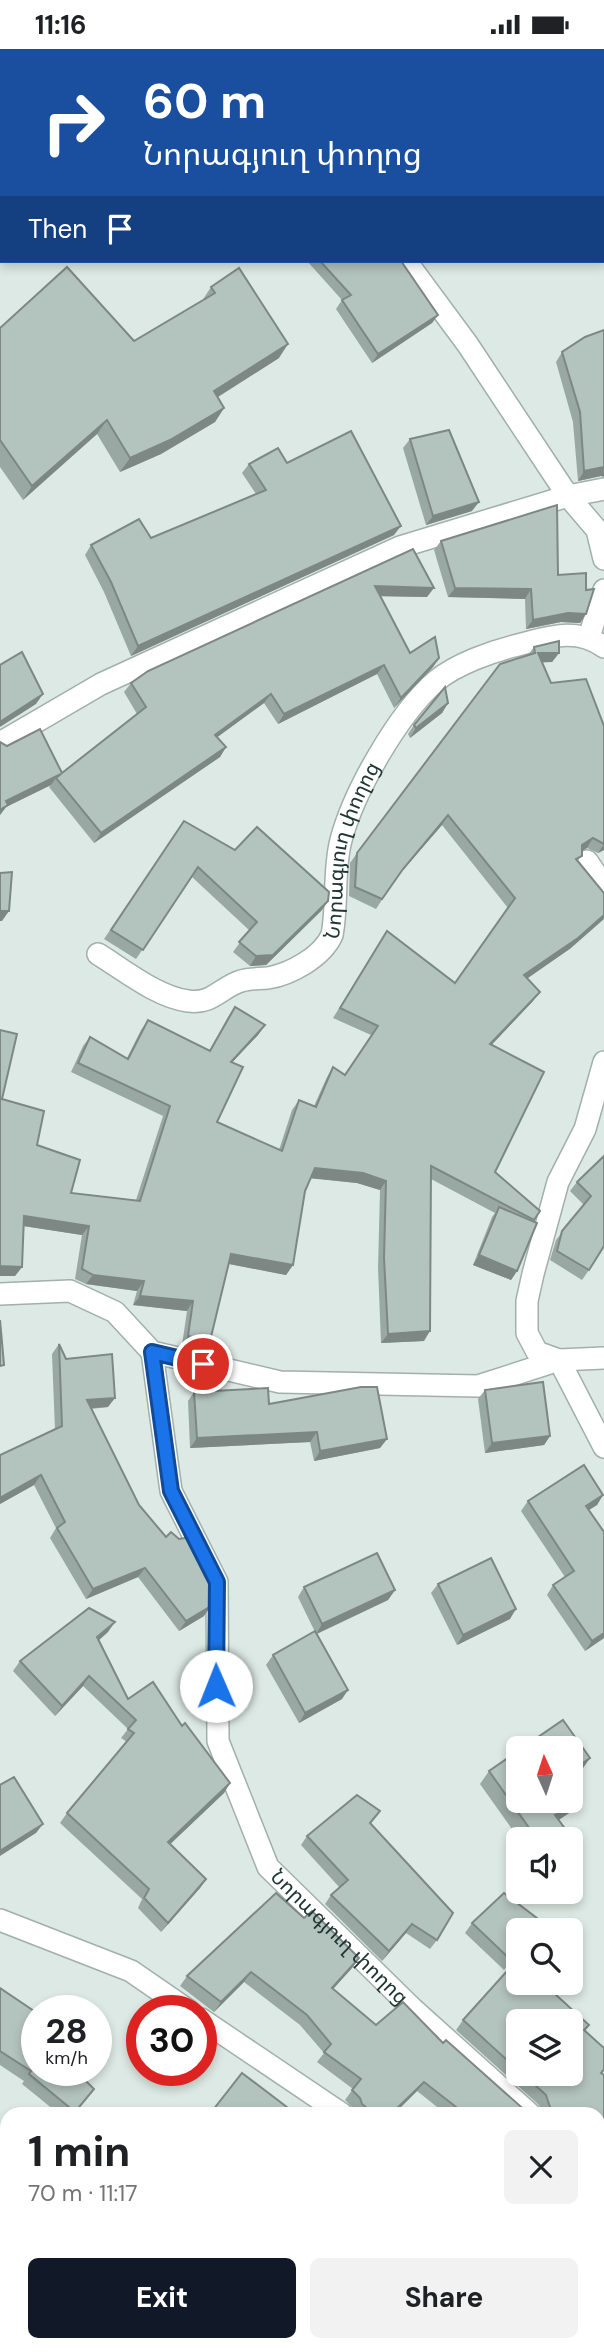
<!DOCTYPE html>
<html lang="en">
<head>
<meta charset="utf-8">
<style>
	body { margin:0; font-family:"DM Sans","Noto Sans Armenian",sans-serif; background:#f2f2f2; color:#202124; height:100vh; display:flex; flex-direction:column; font-size:26px; white-space:nowrap }
	* { box-sizing:border-box; margin:0 }
	p { font-size:23px; color:#757577 }
	.icon { flex:none; width:38px; height:38px; fill:none; stroke:currentColor; stroke-width:2; stroke-linecap:round; stroke-linejoin:round }
	.map { position:relative; flex:1; overflow:hidden }
	.drawer { position:absolute; left:0px; top:2058px; width:606px; height:245px; display:flex; flex-direction:column; background:#fff; border-radius:21px 21px 0 0; box-shadow:0 4px 10px #0003 }
	.drawer>* { flex:none }
	.top-card { position:absolute; left:0px; top:0px; width:606px; height:214px; box-shadow:0 4px 10px #0003; background:#1a4fa0; color:#fff; overflow:hidden }
	.needle { width:46px; rotate:357deg }
	.controls { position:absolute; left:506px; top:1687px; display:grid; gap:14px }
	.controls a { display:grid; place-items:center; width:77px; height:77px; border-radius:10px; background:#fff; box-shadow:0 4px 10px #0003; font-size:35px }
	.speed { position:absolute; left:21px; top:1946px; display:flex; gap:14px; font-size:35px; font-weight:700; text-align:center }
	.speed>* { display:grid; place-content:center; width:91px; height:91px; border-radius:50%; background:#fff; box-shadow:0 4px 10px #0003; line-height:1 }
	.speed small { font-size:18px; font-weight:400 }
	.speed .limit { border:10px solid #d22; background:#fff; color:#111 }
	.pin { position:absolute; display:grid; place-items:center; width:60px; height:60px; color:#fff; margin:-30px; border:4px solid #fff; border-radius:50%; box-shadow:0 2px 7px #0007 }
	.me { position:absolute; width:77px; margin:-38px; rotate:359deg; stroke-linejoin:round; filter:drop-shadow(0 0 5px #0008) }
	.turn { display:flex; align-items:center; gap:24px; height:147px; padding:0 28px; font-size:32px }
	.turn .icon { width:91px; height:91px; stroke-width:2.5 }
	.turn b { display:block; font-size:49px; line-height:60px }
	.then { display:flex; align-items:center; height:66px; padding:0 28px; background:#0003; gap:14px; font-size:26px }
	.round { display:grid; place-items:center; flex:none; width:74px; height:74px; border-radius:10px; background:#f2f2f2 }
	.overview { display:flex; align-items:center; justify-content:space-between; height:119px; padding:0 28px }
	h1 { font-size:42px; font-weight:700; line-height:52px }
	.button { display:flex; gap:14px; margin-top:auto; padding:14px 28px }
	.button a { flex:1; height:80px; border-radius:10px; background:#111827; color:#fff; font-size:28px; font-weight:700; line-height:80px; text-align:center }
	.button a+a { background:#f2f2f2; color:#202124 }
	.status { display:flex; justify-content:space-between; align-items:center; height:49px; padding:0 35px; background:#fff; direction:ltr }
	.status svg { height:19px; fill:currentColor }
	.map>svg:first-child { display:block }
	.lines { fill:none; stroke-linecap:round; stroke-linejoin:round }
	.minor-casing { stroke:#a1b0ab; stroke-width:24 }
	.minor { stroke:#fff; stroke-width:21 }
	.wall { fill:#9aa8a3; fill-rule:evenodd }
	.shaded-wall { fill:#7d8884 }
	.building { fill:#b3c3bd; stroke:#7d8884; stroke-width:2 }
	.route-casing { stroke:#114b97; stroke-width:18 }
	.route { stroke:#1a73e8; stroke-width:12 }
	.labels { text-anchor:middle; dominant-baseline:central; stroke-width:7; stroke-linejoin:round; paint-order:stroke }
	.street-label { font-size:21px; fill:#203733; stroke:#edf6f2 }
</style>
</head>
<body>
<div class="status"><b>11:16</b><svg viewBox="0 0 49 12"><path d="M0 12V9h3v3zM5 12V6h3v6zM10 12V3h3v9zM15 12V0h3v12zM26 1h20v11H26zM47 4h2v5h-2z"/></svg></div>
<div class="map">
<svg width="604" height="2303" viewBox="0 0 604 2303">
	<rect width="100%" height="100%" fill="#dde9e4"/>
	<g class="lines">
		<defs>
			<g id="minor">
				<polyline points="248,0 249,2"/>
				<polyline points="406,212 468,296 568,447 597,481 604,510"/>
				<polyline points="589,588 604,541"/>
				<polyline points="0,694 101,635 400,498 568,447 604,440"/>
				<polyline points="587,812 604,837"/>
				<path id="s1" d="M98,905C124,921 157,948 188,952C212,956 221,938 241,932C250,929 259,930 268,929C291,925 322,908 332,886C338,855 333,821 341,791C354,742 398,665 436,632C456,615 493,602 518,596C550,588 576,578 604,598"/>
				<polyline points="604,1013 585,1080 558,1133 533,1225 527,1252 527,1284 537,1303 559,1311 604,1398"/>
				<polyline points="0,1245 70,1242 115,1263 152,1303 280,1333 478,1337 559,1311 604,1309"/>
				<path id="s2" d="M152,1303L171,1442L217,1533L218,1692L268,1818L413,1960L530,2065"/>
				<polyline points="0,1871 131,1922 189,1962"/>
				<polyline points="201,1970 342,2065"/>
				<polyline points="598,2108 604,2112"/>
			</g>
		</defs>
		<!-- minor casing -->
		<use href="#minor" class="minor-casing"/>
		<!-- minor -->
		<use href="#minor" class="minor"/>
	</g>
	<!-- wall -->
	<g class="wall">
		<polygon points="143,0 204,0 203,2 145,2"/>
		<polygon points="412,0 489,0 492,2 414,2"/>
		<polygon points="307,212 397,212 438,266 432,274 372,314 336,260 342,251"/>
		<polygon points="211,238 279,309 218,348 224,359 215,373 161,405 120,423 97,385 23,451 0,418 0,279 134,292 202,252"/>
		<polygon points="562,303 601,427 578,432 573,373 556,313"/>
		<polygon points="410,390 472,462 426,476 403,399"/>
		<polygon points="287,414 394,486 131,607 104,543 85,506 91,496 151,489 256,445 242,424 249,415"/>
		<polygon points="441,492 558,526 586,565 580,574 561,573 526,580 525,550 448,548 434,501"/>
		<polygon points="413,500 427,548 380,547 410,604 439,609 433,618 394,659 377,625 278,675 264,654 217,688 226,698 220,708 94,794 49,738 51,736 6,758 0,766 0,693 62,724 137,665 124,643 131,634"/>
		<polygon points="534,598 559,604 552,613 542,613 551,634 604,677 604,801 598,804 587,799 582,802 578,812 571,899 527,929 533,952 491,996 495,1123 534,1171 517,1222 511,1231 473,1216 492,1168 495,1164 431,1130 424,1292 381,1294 378,1219 380,1141 357,1134 311,1129 305,1142 293,1216 286,1226 229,1215 210,1292 204,1302 182,1296 187,1262 133,1256 137,1242 86,1235 75,1230 82,1186 23,1177 22,1218 15,1227 2,1050 37,1096 71,1144 136,1151 163,1067 71,1023 83,997 90,988 127,1009 141,981 148,971 209,1002 228,968 235,958 265,976 258,986 232,1013 217,1073 279,1101 292,1061 299,1051 314,1057 327,1028 333,1018 345,1025 371,986 333,969 387,882 455,934 508,859 442,776 397,828 376,860 349,847 350,814 357,804 528,606"/>
		<polygon points="448,654 442,664 410,689 408,685 414,676"/>
		<polygon points="184,772 322,861 266,916 250,917 233,903 249,881 192,828 136,910 104,890"/>
		<polygon points="604,1107 589,1221 582,1231 550,1211 556,1191 584,1156 570,1142 577,1133"/>
		<polygon points="59,1295 66,1310 108,1358 91,1360 139,1456 204,1567 179,1582 138,1528 86,1550 50,1489 56,1479 34,1436 0,1455 0,1406 55,1381 52,1305"/>
		<polygon points="485,1341 550,1387 544,1396 485,1404 478,1350"/>
		<polygon points="194,1343 269,1355 387,1390 380,1399 314,1412 310,1393 190,1399 188,1352"/>
		<polygon points="603,1446 597,1456 589,1461 604,1589 585,1602 547,1546 553,1536 565,1528 521,1462 528,1452"/>
		<polygon points="438,1535 510,1570 457,1596 431,1544"/>
		<polygon points="304,1538 395,1541 388,1551 317,1585 342,1650 299,1674 266,1616 273,1606 315,1583 298,1548"/>
		<polygon points="108,1583 99,1591 128,1650 182,1677 230,1734 224,1744 170,1795 206,1830 200,1839 161,1883 138,1859 142,1850 60,1774 67,1764 127,1693 121,1689 128,1680 83,1637 55,1667 13,1622 20,1612"/>
		<polygon points="489,1722 572,1762 559,1771 569,1785 565,1790 519,1790 480,1735"/>
		<polygon points="370,1775 437,1891 430,1900 406,1884 382,1912 325,1855 331,1846 340,1839 301,1796 307,1787"/>
		<polygon points="304,1869 359,1909 352,1919 333,1940 376,1976 443,1994 529,2065 446,2065 417,2042 394,2065 355,2065 353,2059 345,2051 353,2040 317,2013 324,2004 300,1976 244,1933 214,1963 180,1937 187,1927"/>
		<polygon points="542,1873 536,1881 518,1881 518,1904 504,1921 465,1884 472,1874"/>
		<path d="M517,1911L518,1934H543L589,1976L585,1982L604,1999V2022L602,2025L604,2026V2098L598,2097V2065H542L539,2056L456,1981L463,1971ZM518,1972H570V2025H518Z"/>
		<polygon points="0,1939 37,2021 87,2049 74,2065 59,2065 22,2035 24,2032 0,2016"/>
		<polygon points="312,2296 411,2296 425,2303 323,2303"/>
	</g>
	<!-- shaded-wall -->
	<g class="shaded-wall">
		<polygon points="438,266 432,274 372,314 378,305"/>
		<polygon points="288,295 279,309 205,356 214,342"/>
		<polygon points="224,359 215,373 161,405 120,423 130,409"/>
		<polygon points="107,371 97,385 23,451 32,437"/>
		<polygon points="604,418 604,428 601,427 578,432 584,422"/>
		<polygon points="479,453 472,462 426,476 433,467"/>
		<polygon points="401,477 394,486 131,607 138,597"/>
		<polygon points="375,537 434,539 427,548 368,547"/>
		<polygon points="455,539 531,540 525,550 448,548"/>
		<polygon points="568,564 586,565 580,574 561,573 526,580 533,571"/>
		<polygon points="538,604 559,604 552,613 531,614"/>
		<polygon points="439,609 433,618 394,659 401,649"/>
		<polygon points="384,616 377,625 278,675 284,665"/>
		<polygon points="43,645 36,655 0,678 0,673"/>
		<polygon points="271,645 264,654 208,695 215,686"/>
		<polygon points="448,654 442,664 410,689 416,679"/>
		<polygon points="226,698 220,708 94,794 101,784"/>
		<polygon points="61,725 56,729 51,736 6,758 0,766 0,760 6,752"/>
		<polygon points="448,766 442,776 396,829 403,820"/>
		<polygon points="593,789 587,799 576,806 582,796"/>
		<polygon points="604,795 604,801 598,804"/>
		<polygon points="328,852 322,861 266,916 250,917 256,907"/>
		<polygon points="0,862 9,862 2,872 0,872"/>
		<polygon points="604,866 604,870 571,899 518,936 524,926"/>
		<polygon points="540,943 533,952 483,1005 490,995"/>
		<polygon points="265,976 258,986 224,1022 231,1013"/>
		<polygon points="315,1119 363,1124 386,1132 380,1141 357,1134 308,1129"/>
		<polygon points="24,1167 89,1177 82,1186 17,1176"/>
		<polygon points="231,1205 293,1216 286,1226 224,1214"/>
		<polygon points="479,1206 517,1222 511,1231 473,1216"/>
		<polygon points="0,1217 22,1218 15,1227 0,1227"/>
		<polygon points="93,1226 144,1232 137,1242 86,1235"/>
		<polygon points="140,1247 193,1252 187,1262 133,1256"/>
		<polygon points="430,1282 424,1292 381,1294 388,1285"/>
		<polygon points="188,1287 210,1292 204,1302 182,1296"/>
		<polygon points="115,1349 108,1358 80,1360 87,1351"/>
		<polygon points="317,1383 310,1393 190,1399 197,1389"/>
		<polygon points="550,1387 544,1396 485,1404 492,1394"/>
		<polygon points="387,1390 380,1399 314,1412 320,1402"/>
		<polygon points="41,1426 34,1436 0,1455 0,1449"/>
		<polygon points="603,1446 597,1456 579,1467 586,1457"/>
		<polygon points="145,1519 138,1528 86,1550 93,1540"/>
		<polygon points="395,1541 388,1551 316,1585 322,1575"/>
		<polygon points="211,1557 204,1567 179,1582 186,1572"/>
		<polygon points="516,1560 510,1570 457,1596 463,1586"/>
		<polygon points="115,1573 108,1583 91,1598 97,1588"/>
		<polygon points="604,1584 604,1589 585,1602 592,1592"/>
		<polygon points="89,1627 83,1637 55,1667 62,1657"/>
		<polygon points="348,1641 342,1650 299,1674 305,1664"/>
		<polygon points="590,1709 581,1722 570,1730 570,1723"/>
		<polygon points="230,1734 224,1744 162,1803 168,1793"/>
		<polygon points="581,1749 572,1762 546,1779 555,1766"/>
		<polygon points="43,1775 36,1784 0,1807 0,1802"/>
		<polygon points="206,1830 200,1839 161,1883 168,1874"/>
		<polygon points="412,1875 406,1884 382,1912 389,1902"/>
		<polygon points="359,1909 352,1919 325,1949 332,1939"/>
		<polygon points="251,1923 244,1933 214,1963 221,1953"/>
		<polygon points="424,2033 417,2042 394,2065 391,2065"/>
		<polygon points="600,2086 604,2087 604,2098 598,2097 598,2088"/>
		<rect x="598" y="2225" width="6" height="10"/>
	</g>
	<!-- building -->
	<g class="building">
		<polygon points="0,0 8,0 6,2 2,2 2,6 0,7"/>
		<polygon points="166,0 201,0 199,2 167,2"/>
		<polygon points="432,0 489,0 492,2 434,2"/>
		<polygon points="320,212 397,212 399,213 401,212 438,266 378,305 342,251 351,246"/>
		<polygon points="67,218 134,292 215,244 211,238 239,219 288,295 214,342 224,359 170,391 130,409 107,371 32,437 0,391 0,279"/>
		<polygon points="604,281 604,418 584,422 580,363 562,303 585,288"/>
		<polygon points="449,381 479,453 433,467 410,390"/>
		<polygon points="351,382 401,477 138,597 111,533 91,496 139,470 151,489 266,441 249,415 278,399 287,414"/>
		<polygon points="557,456 558,526 586,524 586,541 594,540 586,565 568,564 533,571 531,540 455,539 441,492"/>
		<polygon points="413,500 434,539 375,537 410,604 435,588 439,609 401,649 384,616 284,665 271,645 215,686 226,698 101,784 56,729 61,725 6,752 8,756 0,761 0,693 7,697 40,680 62,724 146,658 131,634 148,622"/>
		<polygon points="559,592 559,604 538,604 551,634 586,630 604,677 604,795 593,789 582,796 582,807 576,810 604,844 604,866 578,889 524,926 540,943 490,995 544,1023 495,1123 540,1162 534,1171 431,1117 430,1282 388,1285 384,1209 386,1132 363,1124 315,1119 305,1142 293,1216 231,1205 210,1292 188,1287 193,1252 140,1247 144,1232 93,1226 82,1220 89,1177 24,1167 22,1218 0,1217 0,981 17,985 2,1050 44,1062 37,1096 80,1111 71,1144 140,1152 170,1057 78,1014 90,988 128,1010 148,971 210,1002 235,958 265,976 231,1013 243,1018 217,1073 282,1102 299,1051 316,1058 333,1018 345,1026 378,977 340,959 387,882 455,934 515,849 448,766 403,820 382,850 355,838 357,804 500,615 535,604 534,598"/>
		<polygon points="22,603 43,645 0,673 0,616"/>
		<polygon points="445,638 448,654 416,679 414,676"/>
		<polygon points="184,772 235,801 257,778 329,843 328,852 273,906 256,907 239,893 257,873 198,818 143,901 111,881"/>
		<polygon points="12,823 9,862 0,862 0,824"/>
		<polygon points="604,1107 604,1197 589,1221 557,1202 562,1182 591,1147 577,1133"/>
		<polygon points="499,1158 537,1174 517,1222 479,1206"/>
		<polygon points="0,1271 4,1316 0,1317"/>
		<polygon points="59,1295 66,1310 112,1305 115,1349 87,1351 139,1456 166,1488 171,1483 179,1490 191,1488 211,1538 211,1557 186,1572 145,1519 93,1540 57,1479 65,1473 41,1426 0,1449 0,1406 62,1377"/>
		<polygon points="543,1333 550,1387 492,1394 485,1341"/>
		<polygon points="361,1338 377,1338 387,1390 320,1402 317,1383 197,1389 194,1343 268,1339 269,1355"/>
		<polygon points="584,1416 603,1446 586,1457 604,1483 604,1584 592,1592 553,1536 574,1522 528,1452"/>
		<polygon points="377,1504 395,1541 322,1575 304,1538"/>
		<polygon points="491,1509 516,1560 463,1586 438,1535"/>
		<polygon points="89,1559 115,1573 97,1588 128,1650 153,1633 182,1677 185,1674 230,1734 168,1793 206,1830 168,1874 144,1849 149,1840 67,1764 134,1684 128,1680 136,1671 89,1627 62,1657 20,1612"/>
		<polygon points="315,1582 348,1641 305,1664 273,1606"/>
		<polygon points="563,1671 590,1709 570,1723 570,1699 522,1699"/>
		<polygon points="518,1702 518,1752 570,1752 570,1734 581,1749 555,1766 569,1785 562,1790 537,1790 489,1722"/>
		<polygon points="14,1728 43,1775 0,1802 0,1736"/>
		<polygon points="357,1746 380,1762 370,1774 453,1864 437,1891 412,1875 389,1902 331,1846 348,1831 307,1787"/>
		<polygon points="276,1844 304,1869 312,1862 359,1909 332,1939 376,1976 403,1953 443,1994 446,1991 529,2065 465,2065 424,2033 391,2065 374,2065 362,2055 360,2049 352,2041 361,2030 324,2003 331,1995 307,1966 251,1923 221,1953 187,1927"/>
		<polygon points="504,1844 542,1873 535,1881 518,1881 518,1902 511,1911 472,1874"/>
		<polygon points="517,1911 518,1934 543,1934 589,1976 584,1981 604,1999 604,2020 601,2024 604,2026 604,2087 600,2086 598,2088 598,2065 543,2065 550,2058 546,2046 523,2025 570,2025 570,1972 518,1972 518,2021 463,1971"/>
		<polygon points="0,1939 37,1964 37,2021 75,2021 94,2040 75,2063 29,2025 31,2022 0,2002"/>
		<polygon points="242,2024 296,2065 219,2065 213,2061"/>
		<polygon points="598,2110 604,2113 604,2225 598,2225"/>
		<polygon points="334,2296 411,2296 425,2303 344,2303"/>
	</g>
	<g class="lines">
		<defs>
			<polyline id="route" points="203,1315 152,1303 171,1442 217,1533 216,1637"/>
		</defs>
		<!-- route casing -->
		<use href="#route" class="route-casing"/>
		<!-- route -->
		<use href="#route" class="route"/>
	</g>
	<g class="labels">
		<!-- street labels -->
		<g class="street-label">
			<text stroke="none"><textPath href="#s1" startOffset="355">Նորագյուղ փողոց</textPath></text>
			<text stroke="none"><textPath href="#s2" startOffset="637">Նորագյուղ փողոց</textPath></text>
		</g>
	</g>
</svg>
<div class="controls">
<a><svg class="needle" viewBox="-14 -14 28 28"><path d="M0-13l5 13h-10z" fill="#e53935"/><path d="M0 13l5-13h-10z" fill="#757577"/></svg></a>
<a><svg class="icon" aria-label="sound" viewBox="0 0 24 24"><path d="M4 9h4l5-4v14l-5-4H4zM17 9q2 3 0 6"/></svg></a>
<a><svg class="icon" aria-label="search" viewBox="0 0 24 24"><circle cx="10" cy="10" r="6"/><path d="M15 15l6 6"/></svg></a>
<a><svg class="icon" aria-label="layers" viewBox="0 0 24 24"><path d="M12 4l9 5-9 5-9-5zM3 14l9 5 9-5"/></svg></a>
</div>
<div class="speed"><div>28<small>km/h</small></div><div class="limit">30</div></div>
<div class="pin" style="left:203px;top:1315px;background:#d93025"><svg class="icon" aria-label="arrive" viewBox="0 0 24 24"><path d="M6 21V4h12l-3 4 3 4H6"/></svg></div>
<svg class="me" style="left:216px;top:1637px" viewBox="-20 -20 40 40"><circle r="19" fill="#fff"/><path d="M0-13L10 11 0 6-10 11z" fill="#1a73e8"/></svg>
<div class="top-card">
<div class="turn"><svg class="icon" aria-label="right" viewBox="0 0 24 24"><path d="M7 20v-9h11M14 6l5 5-5 5"/></svg><div><b>60 m</b>Նորագյուղ փողոց</div></div>
<div class="then">Then<svg class="icon" aria-label="arrive" viewBox="0 0 24 24"><path d="M6 21V4h12l-3 4 3 4H6"/></svg></div>
</div>
<section class="drawer">
<div class="overview"><div><h1>1 min</h1><p>70 m · 11:17</p></div><a class="round"><svg class="icon" aria-label="close" viewBox="0 0 24 24"><path d="M6 6l12 12M18 6L6 18"/></svg></a></div>
<div class="button"><a>Exit</a><a>Share</a></div>
</section>
</div>
</body>
</html>
